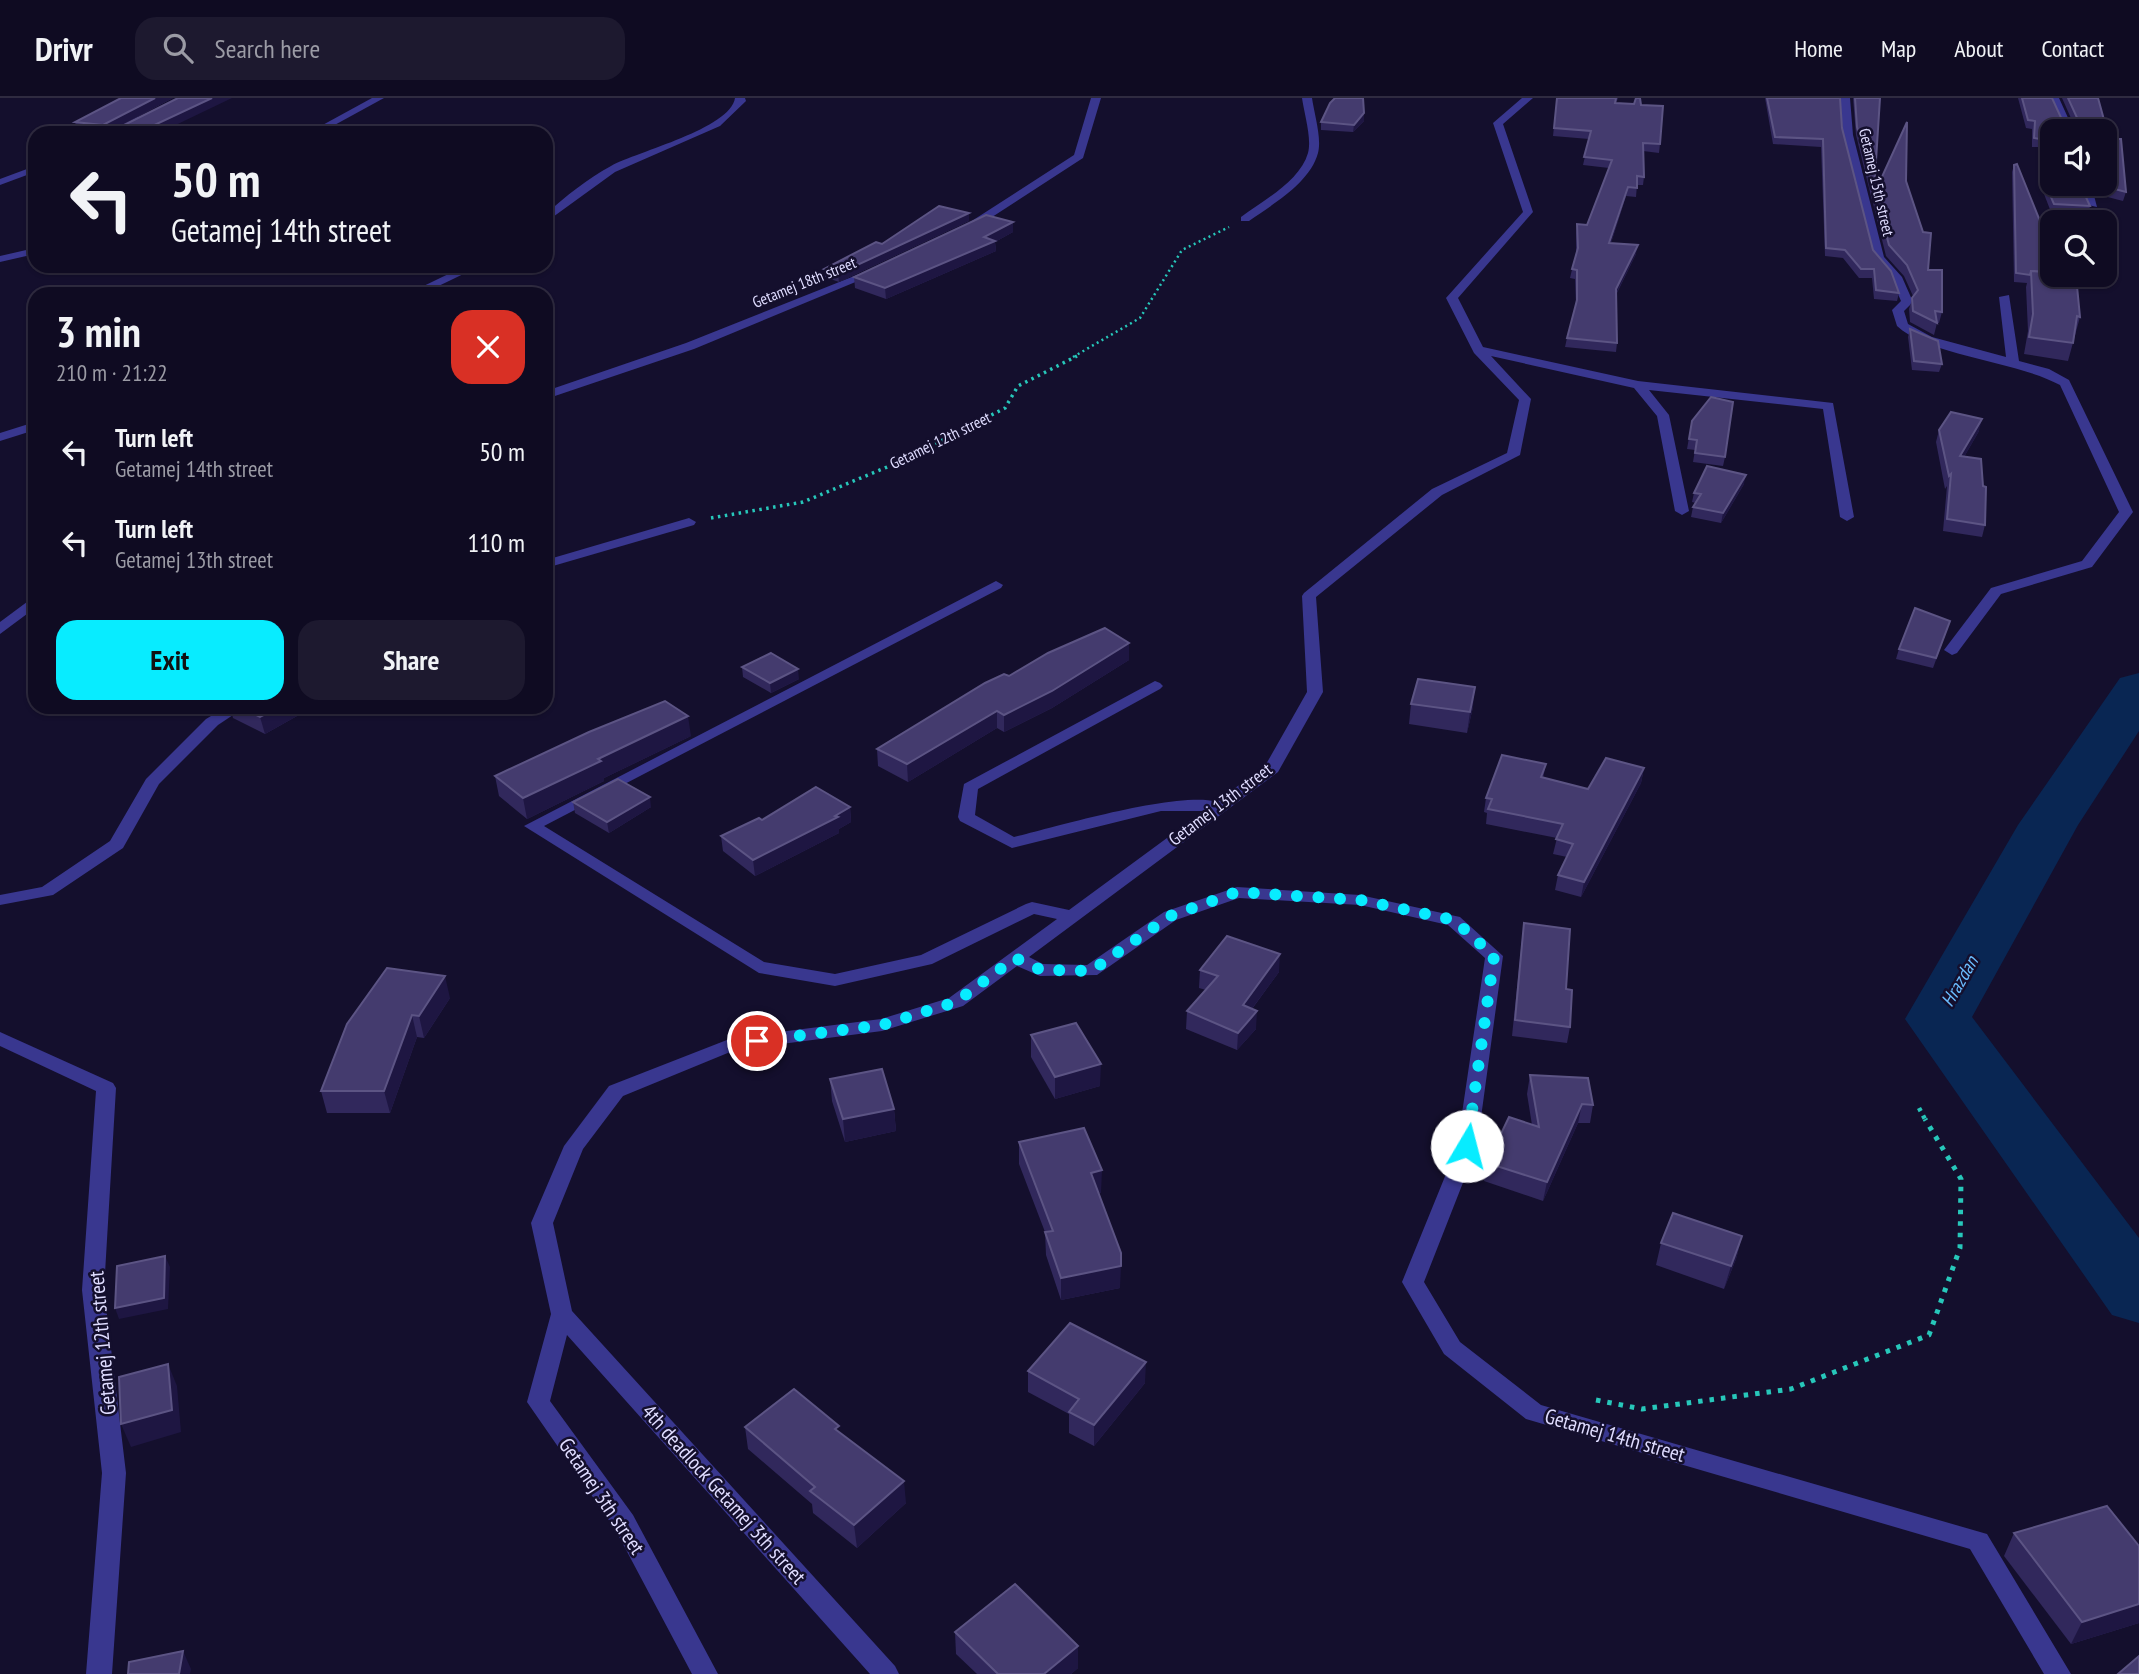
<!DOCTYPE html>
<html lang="en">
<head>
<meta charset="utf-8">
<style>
	body { margin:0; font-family:"PT Sans Narrow",sans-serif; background:#1d192f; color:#f1f3f6; height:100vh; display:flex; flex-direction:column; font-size:26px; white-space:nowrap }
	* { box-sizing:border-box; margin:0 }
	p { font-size:23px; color:#9b9ba5 }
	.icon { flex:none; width:38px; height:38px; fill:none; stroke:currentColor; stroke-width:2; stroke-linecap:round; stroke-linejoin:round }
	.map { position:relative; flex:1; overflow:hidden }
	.sheet { position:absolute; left:28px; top:189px; width:525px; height:427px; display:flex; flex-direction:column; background:#0f0b22; border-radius:21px; box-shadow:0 2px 5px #0004,0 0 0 2px #2f2b40 }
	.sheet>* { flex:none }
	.hud { position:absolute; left:28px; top:28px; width:525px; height:147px; border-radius:21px; box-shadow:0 2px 5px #0004,0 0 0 2px #2f2b40; background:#0f0b22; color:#f1f3f6; overflow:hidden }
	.tools { position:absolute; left:2040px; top:21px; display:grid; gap:14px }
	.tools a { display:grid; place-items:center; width:77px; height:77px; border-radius:14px; background:#0f0b22; box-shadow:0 2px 5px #0004,0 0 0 2px #2f2b40; font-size:35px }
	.pin { position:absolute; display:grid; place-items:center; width:60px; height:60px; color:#fff; margin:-30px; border:4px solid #fff; border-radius:50%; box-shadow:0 2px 7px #0007 }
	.me { position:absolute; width:77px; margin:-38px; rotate:8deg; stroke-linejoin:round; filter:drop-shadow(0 0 5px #0008) }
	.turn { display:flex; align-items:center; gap:24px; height:147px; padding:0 28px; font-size:32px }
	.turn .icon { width:91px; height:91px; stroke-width:2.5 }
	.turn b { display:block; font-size:49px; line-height:60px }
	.round { display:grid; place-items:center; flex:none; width:74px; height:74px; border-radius:21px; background:#1d192f }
	.head { display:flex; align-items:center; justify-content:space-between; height:119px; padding:0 28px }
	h1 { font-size:42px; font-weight:700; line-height:52px }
	.primary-button { display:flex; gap:14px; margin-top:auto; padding:14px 28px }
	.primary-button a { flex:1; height:80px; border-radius:21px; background:#08ecff; color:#111; font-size:28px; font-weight:700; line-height:80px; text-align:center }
	.primary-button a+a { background:#1d192f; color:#f1f3f6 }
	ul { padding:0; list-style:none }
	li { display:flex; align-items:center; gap:21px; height:91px; padding:0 28px }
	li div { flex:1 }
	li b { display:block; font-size:26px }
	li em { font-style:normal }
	header { display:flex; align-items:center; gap:42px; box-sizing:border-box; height:98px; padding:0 35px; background:#0f0b22; border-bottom:2px solid #2f2b40 }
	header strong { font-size:33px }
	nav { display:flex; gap:38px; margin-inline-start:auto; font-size:24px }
	.search { width:490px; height:63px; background:#1d192f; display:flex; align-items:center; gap:18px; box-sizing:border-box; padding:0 24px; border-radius:21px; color:#9b9ba5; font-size:26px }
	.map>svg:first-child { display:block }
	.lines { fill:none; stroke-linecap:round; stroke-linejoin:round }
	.river { fill:#092653; fill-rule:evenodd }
	.path-far3 { stroke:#27c7ba; stroke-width:2.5; stroke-dasharray:2 3.5; stroke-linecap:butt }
	.path-far2 { stroke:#27c7ba; stroke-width:3.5; stroke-dasharray:2.5 4.5; stroke-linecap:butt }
	.path-far1 { stroke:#27c7ba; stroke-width:4.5; stroke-dasharray:3.5 5; stroke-linecap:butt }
	.path { stroke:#27c7ba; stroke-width:5; stroke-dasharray:4.5 7; stroke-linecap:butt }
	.service { fill:#39378f; fill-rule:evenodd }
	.minor { fill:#39378f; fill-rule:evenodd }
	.tertiary { fill:#39378f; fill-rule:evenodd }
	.wall { fill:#31285c }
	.shaded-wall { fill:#1e1642 }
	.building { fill:#443b6e; stroke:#5c5484; stroke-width:2 }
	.route { stroke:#08ecff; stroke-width:12; stroke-dasharray:0 21.6 }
	.labels { text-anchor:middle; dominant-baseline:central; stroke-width:5; stroke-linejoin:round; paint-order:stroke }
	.far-street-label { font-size:16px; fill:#dfdcff; stroke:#140f2d }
	.street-label { font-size:18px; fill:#dfdcff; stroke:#140f2d }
	.water-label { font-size:19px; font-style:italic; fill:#6abdff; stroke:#140f2d }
	.near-street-label { font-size:21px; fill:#dfdcff; stroke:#140f2d }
</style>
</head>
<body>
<header>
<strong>Drivr</strong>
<div class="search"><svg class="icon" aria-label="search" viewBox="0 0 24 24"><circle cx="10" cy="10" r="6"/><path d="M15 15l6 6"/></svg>Search here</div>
<nav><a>Home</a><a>Map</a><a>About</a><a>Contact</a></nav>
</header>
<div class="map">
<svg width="2139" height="1576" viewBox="0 0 2139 1576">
	<rect width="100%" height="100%" fill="#140f2d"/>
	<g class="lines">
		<!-- river -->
		<polygon class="river" points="2139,575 2139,633 2078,727 1972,919 2139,1140 2139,1225 2112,1217 1905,921 2018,727 2120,580"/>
		<!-- path-far3 -->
		<polyline class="path-far3" points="1073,259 1140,220 1182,152 1229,129"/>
		<!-- path-far2 -->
		<polyline class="path-far2" points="711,420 803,404 904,362 1005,310 1018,288 1077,258"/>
		<!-- path-far1 -->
		<polyline class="path-far1" points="1919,1010 1926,1023"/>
		<!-- path -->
		<polyline class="path" points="1596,1302 1642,1311 1791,1291 1929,1237 1960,1150 1961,1081 1925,1021"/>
		<!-- service -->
		<path class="service" d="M1155,583L1160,585L1163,588L1160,591L978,691L975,717L1014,739C1049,731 1204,684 1227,709L1225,713H1161L1012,750L960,723L958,719L964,686Z"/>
		<!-- minor -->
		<g class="minor">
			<polygon points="372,0 384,0 320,35 308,35"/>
			<polygon points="1091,0 1101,0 1083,60 972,132 964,132 964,128 1074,57"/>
			<path d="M1302,0H1312C1314,15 1322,40 1318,55C1310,85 1273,106 1249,123H1241V119C1264,102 1300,83 1308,55C1312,40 1304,15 1302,0Z"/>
			<polygon points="1522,0 1533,0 1503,26 1533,114 1458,200 1483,249 1638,283 1833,305 1854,419 1847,423 1840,419 1823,311 1649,292 1669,317 1689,413 1682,417 1675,413 1657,318 1634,290 1491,258 1531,301 1520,357 1442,397 1316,499 1323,594 1278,674 1029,859 1043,866 1087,867 1164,814 1237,789 1360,797 1460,819 1503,858 1477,1049 1424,1184 1460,1244 1541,1307 1987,1436 2071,1576 2044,1576 1970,1451 1526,1321 1444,1256 1402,1184 1457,1049 1485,860 1448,827 1360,807 1239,800 1176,822 1097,877 1040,878 1017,868 963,908 882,933 735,952 623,998 583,1051 553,1125 572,1213 895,1568 899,1576 870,1576 567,1237 550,1303 633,1417 718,1576 692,1576 615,1431 527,1304 551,1216 531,1125 564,1048 609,988 732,940 881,921 949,900 1057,821 1034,816 932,866 835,888 759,875 524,728 996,483 1003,487 1001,490 544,728 764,864 835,876 921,857 1026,806 1032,804 1069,812 1265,668 1307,594 1302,498 1304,495 1432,391 1507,355 1519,302 1474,255 1446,200 1523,114 1493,25"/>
			<path d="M1840,0H1850L1853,37L1884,159L1902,179L1913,204L1904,213L1908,226L1932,239L2006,259L1999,199L2009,197L2019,263L2049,271L2069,282L2133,414L2092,469L2001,496L1957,555L1952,557L1944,552L1991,490L2082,463L2119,414L2060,287C2016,263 1929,258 1897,228L1892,212L1901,203L1891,180L1874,160L1843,37Z"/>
			<polygon points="2049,0 2059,0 2074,33 2064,33"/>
			<polygon points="138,19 146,21 121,35 108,35"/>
			<polygon points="35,68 35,74 0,87 0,81"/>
			<polygon points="2081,86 2091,86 2097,109 2088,107"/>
			<polygon points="35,150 35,156 0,164 0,158"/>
			<polygon points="872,171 882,173 694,251 546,301 546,293 686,245"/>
			<polygon points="689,420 696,424 694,427 546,470 546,462"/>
			<polygon points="35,498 35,510 0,536 0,524"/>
			<polygon points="226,609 245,609 218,627 159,686 123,750 53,797 0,807 0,797 42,789 110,743 146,681 206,621"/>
			<polygon points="0,934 113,985 116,990 104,1192 126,1375 112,1576 86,1576 102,1375 82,1192 96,993 0,948"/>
		</g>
		<!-- tertiary -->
		<g class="tertiary">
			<path d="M735,0H745L746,3L720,28L615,74L546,124V116C566,98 587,81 611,68C638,53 730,31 735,0Z"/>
			<polygon points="465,168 480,168 422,196 407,196"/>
			<polygon points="35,324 35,332 0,343 0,335"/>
		</g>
	</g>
	<!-- wall -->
	<g class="wall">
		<polygon points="173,0 107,35 78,33 75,24"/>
		<polygon points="178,0 159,35 122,35 120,29"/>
		<polygon points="1557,0 1618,0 1616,5 1641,7 1660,46 1659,55 1643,53 1644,79 1643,87 1637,87 1636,99 1626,98 1611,145 1636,156 1616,197 1617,245 1616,254 1565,249 1567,240 1576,207 1575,181 1570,180 1576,155 1576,135 1577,126 1587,127 1609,70 1583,67 1589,41 1553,38"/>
		<polygon points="1765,0 1840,0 1842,30 1873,152 1899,195 1897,203 1874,201 1872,180 1859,180 1843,160 1825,158 1821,49 1773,46"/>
		<polygon points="1853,0 1880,0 1874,94 1872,102 1856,37"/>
		<polygon points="2018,0 2052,0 2064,26 2074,27 2062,0 2098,0 2126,94 2123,103 2096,96 2093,86 2105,86 2105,33 2053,86 2082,86 2081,88 2090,108 2088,117 2051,114 2044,96 2038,49 2032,49 2032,31 2026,30"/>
		<polygon points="1364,15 1364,23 1353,34 1321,32 1321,24"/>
		<polygon points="2014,67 2045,174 2080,219 2068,263 2024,256 2028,233 2026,189 2027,185 2014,184 2012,74"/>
		<polygon points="1906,83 1923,134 1928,172 1942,214 1939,225 1937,225 1934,237 1910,224 1909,211 1913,198 1904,178 1886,158 1873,105 1875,94"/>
		<polygon points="969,115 969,123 839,184 825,179 824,171 882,146"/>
		<polygon points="1013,124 1013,134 995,144 996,153 886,201 855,190 854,179"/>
		<polygon points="1910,231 1942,266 1939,274 1912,272 1908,239"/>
		<polygon points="1692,323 1725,359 1723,368 1693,364 1695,352 1687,351"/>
		<polygon points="1939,332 1979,333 1964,359 1985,427 1982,439 1943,433 1947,388 1945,391 1936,344"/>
		<polygon points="1744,386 1721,425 1691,419 1693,409 1696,405 1692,404 1694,395"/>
		<polygon points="1947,532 1933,570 1896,561 1899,551"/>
		<polygon points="1129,545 1129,562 1052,610 1004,634 997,630 908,684 878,668 877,651 1009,578"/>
		<polygon points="742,569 799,581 771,595 743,579"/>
		<polygon points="1411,606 1473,609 1467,635 1409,626"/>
		<polygon points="230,609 295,609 297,618 265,636 233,620"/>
		<polygon points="691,638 604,680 604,683 527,721 499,698 495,678"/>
		<polygon points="1546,666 1543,680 1588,691 1644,670 1641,685 1581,799 1555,792 1558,777 1567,759 1553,756 1557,740 1486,726 1487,715 1484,714 1486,700"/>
		<polygon points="573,704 651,709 609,735 575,715"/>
		<polygon points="850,709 851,724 839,731 839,735 755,778 723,753 721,738 762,722"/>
		<polygon points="1524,825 1566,891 1570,929 1567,945 1512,938 1522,841"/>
		<polygon points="1200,872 1279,874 1252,911 1256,931 1237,952 1186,931 1187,913 1206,892 1199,890"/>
		<polygon points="450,900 424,940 417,939 390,1015 327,1015 321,993 347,926"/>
		<polygon points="1031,937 1100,988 1055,1001 1031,959"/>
		<polygon points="1530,977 1593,1007 1590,1025 1578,1025 1543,1103 1484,1083 1487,1065 1532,1027 1527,996"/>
		<polygon points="830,981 894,1011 896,1033 845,1044 832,1003"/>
		<polygon points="1019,1044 1101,1095 1098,1095 1120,1190 1061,1202 1046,1157 1045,1134 1019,1066"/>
		<polygon points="1742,1138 1736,1161 1724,1191 1656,1167 1661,1145"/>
		<polygon points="1028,1273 1145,1285 1094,1348 1069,1335 1069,1316 1028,1294"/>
		<polygon points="745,1329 840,1335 906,1405 857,1450 813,1415 812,1406 748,1351"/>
		<polygon points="2014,1435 2139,1448 2139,1525 2071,1546 2004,1458"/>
		<polygon points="955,1534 1078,1548 1078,1570 1071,1576 977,1576 956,1556"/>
	</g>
	<!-- shaded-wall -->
	<g class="shaded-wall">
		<polygon points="155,0 173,0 106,35 103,27"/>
		<polygon points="212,0 232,0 159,35 147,35 146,31"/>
		<polygon points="1364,15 1364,23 1353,34 1354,27"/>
		<polygon points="1628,89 1626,98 1608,154 1609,145"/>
		<polygon points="969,115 969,123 839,184 838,176"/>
		<polygon points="1013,124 1013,134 995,144 996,153 886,201 885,190"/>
		<polygon points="1638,147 1636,156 1614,200 1616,191"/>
		<polygon points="1982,321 1979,333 1957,371 1960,358"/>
		<polygon points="1746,377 1744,386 1721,425 1723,415"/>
		<polygon points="1129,545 1129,562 1052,610 1004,634 1004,617"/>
		<polygon points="798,571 799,581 771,595 770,585"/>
		<polygon points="1475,589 1473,609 1467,635 1470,614"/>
		<polygon points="279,609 295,609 297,618 265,636 260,619"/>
		<polygon points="997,613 997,630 908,684 907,666"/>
		<polygon points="688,618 691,638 604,680 604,683 527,721 523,700 598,661"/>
		<polygon points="1644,670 1641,685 1581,799 1584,784"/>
		<polygon points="650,699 651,709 609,735 607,724"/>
		<polygon points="850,709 851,724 839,731 839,735 755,778 753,762"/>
		<polygon points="1280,856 1279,874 1242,924 1243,907"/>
		<polygon points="445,878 450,900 424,940 419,918"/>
		<polygon points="1257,913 1256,931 1237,952 1238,935"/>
		<polygon points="412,917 417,939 390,1015 384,993"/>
		<polygon points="1101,966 1100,988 1055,1001 1055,979"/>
		<polygon points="1582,1006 1578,1025 1543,1103 1547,1084"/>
		<polygon points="894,1011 896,1033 845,1044 843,1021"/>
		<polygon points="1102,1072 1101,1095 1090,1097 1091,1075"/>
		<polygon points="1742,1138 1736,1161 1724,1191 1731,1168"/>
		<polygon points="165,1158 170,1169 168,1211 119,1221 115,1210"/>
		<polygon points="1121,1168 1120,1190 1061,1202 1061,1180"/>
		<polygon points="1146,1264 1145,1285 1094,1348 1094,1327"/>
		<polygon points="168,1266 177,1288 181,1334 131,1349 121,1326"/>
		<polygon points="904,1383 906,1405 857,1450 854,1427"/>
		<polygon points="2139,1506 2139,1525 2071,1546 2082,1524"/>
		<polygon points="1078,1548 1078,1570 1071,1576 1044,1576"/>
		<polygon points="183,1553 191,1571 190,1576 179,1576"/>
	</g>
	<!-- building -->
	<g class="building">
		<polygon points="121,0 155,0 103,27 75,24"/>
		<polygon points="178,0 212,0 146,31 120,29"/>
		<polygon points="1335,0 1363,0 1364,15 1354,27 1321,24 1330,5"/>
		<polygon points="1557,0 1616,0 1615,5 1634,6 1636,0 1640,0 1641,7 1663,8 1660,46 1643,45 1644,79 1637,78 1637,90 1628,89 1609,145 1638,147 1616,191 1617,245 1567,240 1577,202 1577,172 1572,171 1578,150 1577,126 1587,127 1612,62 1584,59 1591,33 1554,30"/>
		<polygon points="1767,0 1840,0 1842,30 1873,152 1891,173 1899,195 1876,192 1874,171 1861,171 1845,152 1826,150 1823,41 1775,39"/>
		<polygon points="1855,0 1880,0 1874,94 1857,29"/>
		<polygon points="2022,0 2052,0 2064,26 2078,27 2079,24 2068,0 2098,0 2106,29 2117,30 2118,41 2121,41 2126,94 2099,87 2098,86 2105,86 2105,33 2053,33 2053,86 2080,86 2090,108 2054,106 2046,88 2040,41 2034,40 2035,23 2028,22"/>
		<polygon points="1907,24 1906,83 1923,134 1931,135 1928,172 1942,172 1942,214 1935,213 1937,225 1913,213 1912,200 1918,192 1907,167 1889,147 1875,94"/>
		<polygon points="2017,66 2044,133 2045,174 2031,173 2030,177 2016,175 2014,67"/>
		<polygon points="939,108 969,115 838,176 824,171 876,144 882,146"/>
		<polygon points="986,117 1013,124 984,139 995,143 885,190 854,179"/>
		<polygon points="2031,173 2053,175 2053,177 2076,178 2080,219 2077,218 2073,245 2029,239 2033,216"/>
		<polygon points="1910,231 1938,243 1942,266 1914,263"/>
		<polygon points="1711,299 1733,304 1725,359 1695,355 1697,342 1689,341 1692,323"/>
		<polygon points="1951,314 1982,321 1960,358 1981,361 1983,388 1986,389 1985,427 1947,421 1951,376 1949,378 1939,332"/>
		<polygon points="1707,368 1746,377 1723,415 1693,409 1701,396 1694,395"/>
		<polygon points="1915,510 1950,523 1936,560 1899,551"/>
		<polygon points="1105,530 1129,545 1052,593 1004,617 997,613 907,666 877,651 985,585 1004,576 1009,578 1048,555"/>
		<polygon points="771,555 798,571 770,585 742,569"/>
		<polygon points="1418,581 1475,589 1470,614 1411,606"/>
		<polygon points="665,603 688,618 598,661 601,663 523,700 495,678 589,634"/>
		<polygon points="240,609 279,609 260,619"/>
		<polygon points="1502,657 1546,666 1541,679 1588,691 1606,660 1644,670 1584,784 1558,777 1573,746 1556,741 1563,726 1488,711 1492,701 1486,700"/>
		<polygon points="618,681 650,699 607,724 573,704"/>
		<polygon points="816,689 850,709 835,718 838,719 753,762 721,738 759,720 762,722"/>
		<polygon points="1524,825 1570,831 1566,891 1572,892 1570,929 1515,922"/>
		<polygon points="1227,838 1280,856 1243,907 1257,913 1238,935 1187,913 1218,878 1200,872"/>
		<polygon points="387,870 445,878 419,918 412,917 384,993 321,993 347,926"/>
		<polygon points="1076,925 1101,966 1055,979 1031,937"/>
		<polygon points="882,971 894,1011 843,1021 830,981"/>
		<polygon points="1530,977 1588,980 1593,1007 1582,1006 1547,1084 1487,1065 1509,1019 1539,1029"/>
		<polygon points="1084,1030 1102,1072 1091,1075 1121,1155 1121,1168 1061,1180 1045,1134 1053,1133 1019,1044"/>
		<polygon points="1673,1115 1742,1138 1731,1168 1661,1145"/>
		<polygon points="165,1158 164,1200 115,1210 117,1168"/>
		<polygon points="1070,1225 1146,1264 1094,1327 1069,1314 1079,1301 1028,1273"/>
		<polygon points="168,1266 172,1312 121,1326 119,1279"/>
		<polygon points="794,1291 839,1328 835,1331 904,1383 854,1427 810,1393 815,1389 745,1329"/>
		<polygon points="2107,1408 2139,1448 2139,1506 2082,1524 2014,1435"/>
		<polygon points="1015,1486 1078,1548 1044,1576 998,1576 955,1534"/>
		<polygon points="183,1553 179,1576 128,1576 129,1564"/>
		<polygon points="2139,1558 2139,1576 2118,1576"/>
	</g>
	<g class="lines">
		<!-- route -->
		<polyline class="route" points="757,943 882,927 956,904 1015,860 1041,872 1091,873 1170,818 1237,794 1360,802 1454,822 1494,858 1467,1048"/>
	</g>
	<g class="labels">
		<!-- far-street labels -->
		<g class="far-street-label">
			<text transform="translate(1877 84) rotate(77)">Getamej 15th street</text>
			<text transform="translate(804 184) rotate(-22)">Getamej 18th street</text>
			<text transform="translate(940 342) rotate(-26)">Getamej 12th street</text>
		</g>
		<!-- street labels -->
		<g class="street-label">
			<text transform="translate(1220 706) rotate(-37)">Getamej 13th street</text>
		</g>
		<!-- water labels -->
		<g class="water-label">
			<text transform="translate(1959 883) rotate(-60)">Hrazdan</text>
		</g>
		<!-- near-street labels -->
		<g class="near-street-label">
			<text transform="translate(102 1245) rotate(-95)">Getamej 12th street</text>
			<text transform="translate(1615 1337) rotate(16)">Getamej 14th street</text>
			<text transform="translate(724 1396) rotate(48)">4th deadlock Getamej 3th street</text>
			<text transform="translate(602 1398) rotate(56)">Getamej 3th street</text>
		</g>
	</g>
</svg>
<div class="tools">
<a><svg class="icon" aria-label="sound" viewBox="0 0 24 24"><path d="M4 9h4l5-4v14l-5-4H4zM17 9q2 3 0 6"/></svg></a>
<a><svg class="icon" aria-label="search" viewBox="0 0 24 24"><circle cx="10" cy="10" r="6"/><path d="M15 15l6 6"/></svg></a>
</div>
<div class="pin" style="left:757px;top:943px;background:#d93025"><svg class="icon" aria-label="arrive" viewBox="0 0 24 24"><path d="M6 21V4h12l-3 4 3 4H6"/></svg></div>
<svg class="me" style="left:1467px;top:1048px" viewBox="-20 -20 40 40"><circle r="19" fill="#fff"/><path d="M0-13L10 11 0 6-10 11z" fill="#08ecff"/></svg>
<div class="hud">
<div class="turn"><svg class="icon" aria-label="left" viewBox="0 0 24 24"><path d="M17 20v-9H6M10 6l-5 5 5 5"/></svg><div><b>50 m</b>Getamej 14th street</div></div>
</div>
<section class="sheet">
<div class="head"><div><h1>3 min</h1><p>210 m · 21:22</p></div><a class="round" style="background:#d93025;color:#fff"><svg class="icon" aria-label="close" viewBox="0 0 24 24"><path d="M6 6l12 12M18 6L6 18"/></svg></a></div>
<ul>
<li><svg class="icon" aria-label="left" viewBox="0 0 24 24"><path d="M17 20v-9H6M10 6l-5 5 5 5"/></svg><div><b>Turn left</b><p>Getamej 14th street</p></div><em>50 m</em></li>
<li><svg class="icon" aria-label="left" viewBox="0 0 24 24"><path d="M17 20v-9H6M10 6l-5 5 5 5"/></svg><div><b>Turn left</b><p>Getamej 13th street</p></div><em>110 m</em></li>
</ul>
<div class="primary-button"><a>Exit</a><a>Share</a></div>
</section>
</div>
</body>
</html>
